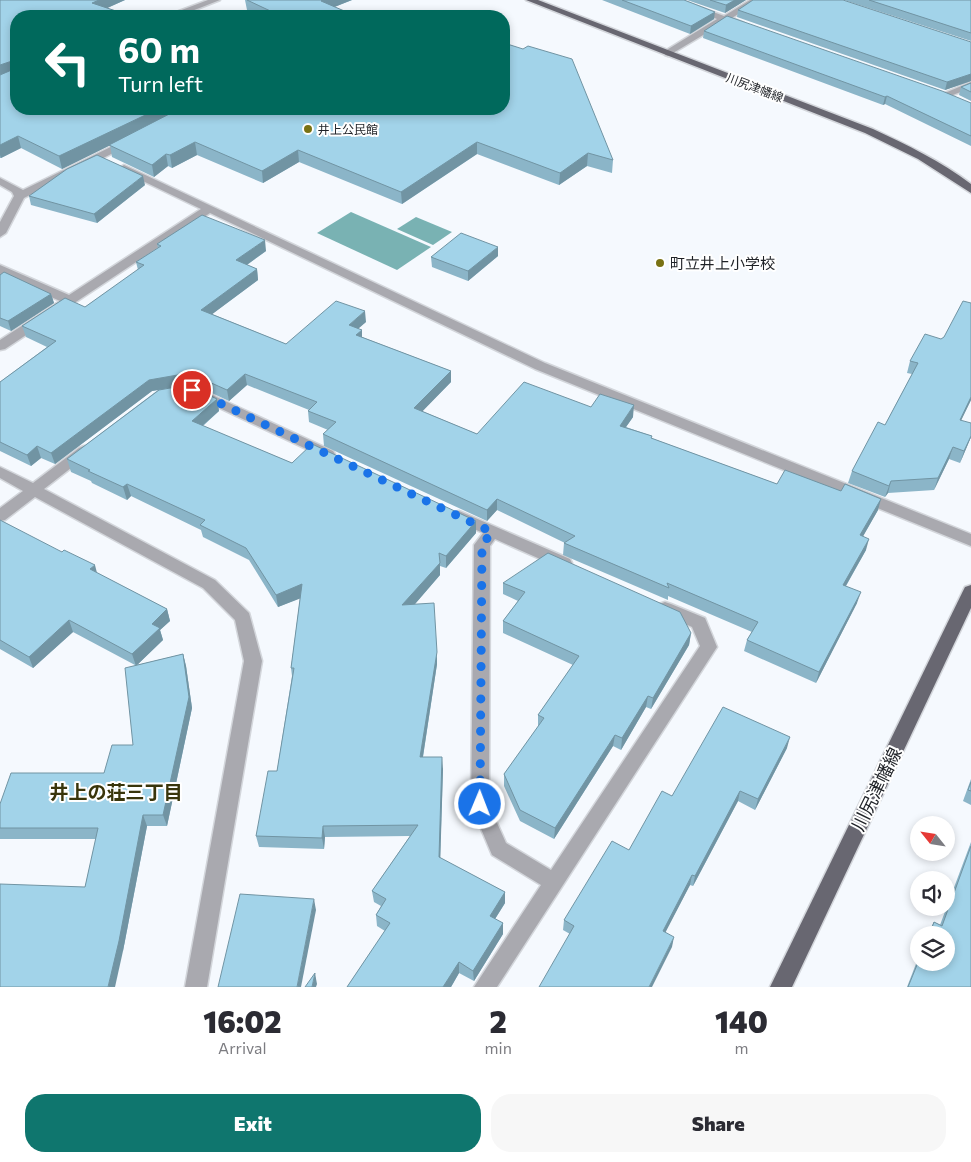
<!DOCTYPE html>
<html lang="en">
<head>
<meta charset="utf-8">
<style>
	body { margin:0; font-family:Commissioner,"Noto Sans JP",sans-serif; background:#f7f7f7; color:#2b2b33; height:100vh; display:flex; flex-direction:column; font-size:19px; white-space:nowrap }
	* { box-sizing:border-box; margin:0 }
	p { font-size:16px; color:#7c7c81 }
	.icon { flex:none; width:28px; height:28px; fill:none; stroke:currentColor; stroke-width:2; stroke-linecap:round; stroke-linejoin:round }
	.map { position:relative; height:987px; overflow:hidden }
	.details { display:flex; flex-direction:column; background:#fff; flex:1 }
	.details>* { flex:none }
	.guide { position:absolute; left:10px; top:10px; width:500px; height:105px; border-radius:20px; box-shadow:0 2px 8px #0003; background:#00695c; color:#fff; overflow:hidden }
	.needle { width:32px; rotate:300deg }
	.tools { position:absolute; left:910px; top:816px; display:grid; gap:10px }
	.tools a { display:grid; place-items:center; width:45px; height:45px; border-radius:50%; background:#fff; box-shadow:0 2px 8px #0003; font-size:25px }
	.pin { position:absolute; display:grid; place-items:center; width:42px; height:42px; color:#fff; margin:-21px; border:2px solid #fff; border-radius:50%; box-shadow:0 1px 5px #0007 }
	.me { position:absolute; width:55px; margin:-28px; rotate:1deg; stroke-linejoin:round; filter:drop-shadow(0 0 4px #0008) }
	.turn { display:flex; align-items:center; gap:18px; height:105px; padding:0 25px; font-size:22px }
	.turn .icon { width:65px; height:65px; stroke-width:2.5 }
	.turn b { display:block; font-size:35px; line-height:42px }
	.eta { display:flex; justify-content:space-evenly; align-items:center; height:85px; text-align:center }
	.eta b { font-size:30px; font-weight:800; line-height:35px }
	.cta { display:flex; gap:10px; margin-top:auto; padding:10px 25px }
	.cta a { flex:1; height:58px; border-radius:20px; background:#0f766e; color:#fff; font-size:20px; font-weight:800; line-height:58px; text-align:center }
	.cta a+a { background:#f7f7f7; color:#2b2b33 }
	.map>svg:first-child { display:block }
	.water { fill:#79b2b3 }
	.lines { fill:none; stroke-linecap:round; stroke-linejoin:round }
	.minor-casing { stroke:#d3d6db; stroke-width:3 }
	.major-casing { stroke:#d3d6db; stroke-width:3 }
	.minor { fill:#a9a9af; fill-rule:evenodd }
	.major { fill:#686771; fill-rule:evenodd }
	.wall { fill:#8bb5c8 }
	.shaded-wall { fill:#7194a3 }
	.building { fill:#a2d3e9; stroke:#7194a3 }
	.route { stroke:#1a73e8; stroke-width:9; stroke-dasharray:0 16.2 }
	.poi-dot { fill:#797214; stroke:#fff; stroke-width:2 }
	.labels { text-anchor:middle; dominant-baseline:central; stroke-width:4; stroke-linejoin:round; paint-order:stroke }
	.far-street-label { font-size:12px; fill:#1e2126; stroke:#fff }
	.far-poi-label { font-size:12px; fill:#1e2126; stroke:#fff; text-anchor:start }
	.poi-label { font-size:15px; fill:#1e2126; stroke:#fff; text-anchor:start }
	.near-street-label { font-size:18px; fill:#1e2126; stroke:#fff }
	.near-neighbourhood-label { font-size:19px; font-weight:bold; fill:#39350b; stroke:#fff }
</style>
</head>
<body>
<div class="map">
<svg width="971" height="987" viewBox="0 0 971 987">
	<rect width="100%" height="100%" fill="#f5f9fe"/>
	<!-- water -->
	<g class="water">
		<polygon points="351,212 431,247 397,270 317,233"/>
		<polygon points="416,217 452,232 433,245 397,229"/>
	</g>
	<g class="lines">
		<defs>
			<g id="minor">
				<polygon points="208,0 220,0 179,16 166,16"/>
				<polygon points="669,0 681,0 724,16 750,0 760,0 732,18 744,23 744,27 741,28 725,22 668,56 665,55 665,51 717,19"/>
				<polygon points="971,82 971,88 945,98 940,95"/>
				<polygon points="129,138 133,139 134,141 133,143 24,198 6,233 0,237 0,222 14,196 12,192 0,185 0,178 23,190"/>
				<polygon points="124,165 545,363 971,534 971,546 535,369 210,213 5,349 0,350 0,340 60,301 0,274 0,265 69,295 201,209 120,170 119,168"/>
				<polygon points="199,389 333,451 335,454 333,457 323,457 194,396 192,393 194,390"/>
				<polygon points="84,446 89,448 91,451 89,454 44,489 215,580 249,613 262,661 207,987 185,987 244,661 235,620 203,588 35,497 5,520 0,521 0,508 23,491 0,478 0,467 33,483 79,448"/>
				<polygon points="459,511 570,559 572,563 570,567 564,569 558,567 495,539 490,546 489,805 506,843 551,870 700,646 692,627 659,612 657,608 659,604 665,602 671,604 705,618 717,647 497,987 474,987 541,885 492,855 471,805 474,545 483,533 454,520 451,516 454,512"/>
			</g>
			<g id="major">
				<path d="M526,0H538L873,129C907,145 941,161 971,184V193L918,159L865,133Z"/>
				<polygon points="971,585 971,608 792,987 770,987 963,591 965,587"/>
			</g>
		</defs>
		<!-- minor casing -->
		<use href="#minor" class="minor-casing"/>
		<!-- major casing -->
		<use href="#major" class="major-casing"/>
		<!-- minor -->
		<use href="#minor" class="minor"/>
		<!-- major -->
		<use href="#major" class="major"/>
	</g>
	<!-- wall -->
	<g class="wall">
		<polygon points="0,0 125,0 107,8 128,15 128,16 16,16 16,109 504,109 613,160 612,173 587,166 559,185 477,154 402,204 299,162 263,183 197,155 172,168 168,166 154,177 112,157 110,145 62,169 21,148 1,158 0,158"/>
		<polygon points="245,0 352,0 334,7 356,16 259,16 247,10"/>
		<polygon points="602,0 684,0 714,19 690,34"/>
		<polygon points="687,0 746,0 725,13"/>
		<polygon points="844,0 971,0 971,41"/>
		<polygon points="738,10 971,42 971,81 945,90 737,17"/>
		<polygon points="704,31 971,103 971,146 885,104 883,105 703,38"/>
		<polygon points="971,83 971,101 959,95 961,87"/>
		<polygon points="145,185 97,223 31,205 29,196"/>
		<polygon points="157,244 266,251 247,265 257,269 258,280 212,314 286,344 366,322 358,328 362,337 451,371 451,382 422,411 477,434 591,407 633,417 626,427 652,436 651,438 777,484 878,510 863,536 866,550 846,586 857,603 816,683 744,651 747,640 752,632 668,596 668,600 563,555 564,543 565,543 497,510 487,521 324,446 323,434 328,430 309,422 308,411 309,410 247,385 229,401 192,384 187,385 217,399 219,411 203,426 292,463 476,533 446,568 440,566 440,575 414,605 437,664 423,757 443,769 440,858 505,892 505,903 495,919 503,923 503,934 474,981 459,973 451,987 347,987 385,931 377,926 376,915 381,906 374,902 372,891 410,836 325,837 324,849 259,847 256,836 277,771 292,676 291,668 300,598 278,607 249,560 203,537 201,530 131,496 127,500 92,483 91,481 71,472 67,459 158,390 152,391 55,464 41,458 31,466 0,451 0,382 47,347 26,337 22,326 85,307 138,270 136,262 158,248"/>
		<polygon points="498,256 468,281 432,267 431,257"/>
		<polygon points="0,275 51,294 54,303 11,331 0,326"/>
		<polygon points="971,303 971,400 961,420 971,437 960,463 949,459 934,490 888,493 885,497 848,483 852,471 885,425 912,374 907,373 910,361 944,337"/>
		<polygon points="0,520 97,573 167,609 170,621 160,630 163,640 137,665 183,654 186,666 192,708 167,826 147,826 123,951 85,887 96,839 0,839 0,804 104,773 133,745 135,665 73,632 33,668 0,649"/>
		<polygon points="503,583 691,633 689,645 651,709 646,707 621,750 613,746 554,839 520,821 504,786 504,774 538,727 538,715 573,665 503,633 503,621 518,601 503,594"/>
		<polygon points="787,748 755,810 738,801 693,886 690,885 665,932 672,947 570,934 563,930 564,920 629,850 672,796"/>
		<polygon points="971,779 971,805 963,801"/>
		<polygon points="971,842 971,987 907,987 919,956 919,962 946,935 927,935 934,922 940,925"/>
	</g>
	<!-- shaded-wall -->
	<g class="shaded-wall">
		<polygon points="99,0 125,0 94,14 92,3"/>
		<polygon points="322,0 352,0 322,12 321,1"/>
		<polygon points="735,0 746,0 725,13 726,5"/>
		<polygon points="715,12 714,19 690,34 691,26"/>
		<polygon points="12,61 15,72 0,78 0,65"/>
		<polygon points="971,74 971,81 945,90 947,82"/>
		<polygon points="887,96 885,104 883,105 885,97"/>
		<polygon points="158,109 184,109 62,169 59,156"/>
		<polygon points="18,136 21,148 1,158 0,155 0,145"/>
		<polygon points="195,142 197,155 172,168 170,155"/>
		<polygon points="477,142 477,154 402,204 401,192"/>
		<polygon points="298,150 299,162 263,183 262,171"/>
		<polygon points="588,153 587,166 559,185 560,173"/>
		<polygon points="166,154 168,166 154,177 152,165"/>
		<polygon points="143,176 145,185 97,223 94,214"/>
		<polygon points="265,240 266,251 238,271 236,260"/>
		<polygon points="498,247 498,256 468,281 468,271"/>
		<polygon points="257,269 258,280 203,321 201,310"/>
		<polygon points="51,294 54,303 11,331 8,321"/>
		<polygon points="365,311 366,322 350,336 349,325"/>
		<polygon points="362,330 362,341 356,335"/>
		<polygon points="451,371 451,382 415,419 414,408"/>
		<polygon points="189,373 192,384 152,391 55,464 51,453 149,380"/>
		<polygon points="245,374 247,385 229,401 227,390"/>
		<polygon points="971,397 971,400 956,431 960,420"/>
		<polygon points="217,399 219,411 194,433 192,421"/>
		<polygon points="634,405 633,417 619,437 620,426"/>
		<polygon points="971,436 971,437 960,463 964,451"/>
		<polygon points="37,446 41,458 31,466 27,455"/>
		<polygon points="953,447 949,459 934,490 938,478"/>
		<polygon points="891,481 888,493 885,497 889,486"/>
		<polygon points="127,484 131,496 127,500 123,487"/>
		<polygon points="497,499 497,510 487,521 487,510"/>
		<polygon points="881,499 878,510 857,547 860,535"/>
		<polygon points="476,521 476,533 446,568 446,556"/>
		<polygon points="869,539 866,550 840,596 843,585"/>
		<polygon points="440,563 440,575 403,618 402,605"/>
		<polygon points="95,565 98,577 90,569"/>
		<polygon points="302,584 304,597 278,607 276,595"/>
		<polygon points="861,592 857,603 816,683 819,672"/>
		<polygon points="167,609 170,621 160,630 163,640 136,666 132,654 152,624"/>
		<polygon points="69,620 73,632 33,668 29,657"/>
		<polygon points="691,633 689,645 651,709 653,698"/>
		<polygon points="437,652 437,664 421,769 420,757"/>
		<polygon points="183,654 186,666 192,708 167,826 163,815"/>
		<polygon points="648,696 646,707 621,750 622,738"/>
		<polygon points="615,735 613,746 554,839 555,828"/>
		<polygon points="790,737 787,748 755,810 758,799"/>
		<polygon points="442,757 443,769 440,869 439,857"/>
		<polygon points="740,791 738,801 693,886 695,876"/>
		<polygon points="143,815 147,826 123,951 115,987 108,987"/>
		<polygon points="323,826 325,837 324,849 322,838"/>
		<polygon points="692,875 690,885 661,941 663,931"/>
		<polygon points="505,892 505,903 490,927 490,916"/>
		<polygon points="314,899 316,910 301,987 297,987"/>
		<polygon points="503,923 503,934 474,981 473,971"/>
		<polygon points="674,937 672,947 652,987 649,987"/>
		<polygon points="459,962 459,973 451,987 443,987"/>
		<polygon points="315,973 317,984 316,987 312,987"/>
	</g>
	<!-- building -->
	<g class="building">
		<polygon points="0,0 99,0 92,3 128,15 124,16 16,16 16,109 158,109 59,156 18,136 0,145 0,75 14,69 15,62 12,61 0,65"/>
		<polygon points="247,0 322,0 321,1 356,16 281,16"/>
		<polygon points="622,0 684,0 715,12 691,26"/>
		<polygon points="710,0 735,0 726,5"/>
		<polygon points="753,0 843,0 971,42 971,74 947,82 738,10"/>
		<polygon points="869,0 971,0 971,33"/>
		<polygon points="727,16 942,91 971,103 971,136 887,96 885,97 704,31"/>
		<polygon points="504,43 523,49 528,46 572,59 613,160 588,153 560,173 477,142 401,192 298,150 262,171 195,142 170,155 166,154 152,165 109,145 179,109 504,109"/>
		<polygon points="971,83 971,92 961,87"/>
		<polygon points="97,155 143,176 94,214 29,196 67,169"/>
		<polygon points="202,215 265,240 236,260 257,269 201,310 286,344 336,301 365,311 349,325 362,330 356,335 451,371 414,408 477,434 524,382 591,407 600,394 634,405 620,426 652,436 651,438 777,484 785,470 841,491 845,484 881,499 860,535 869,539 843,585 861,592 819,672 747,640 758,622 667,583 669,588 564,543 575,536 497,499 487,510 323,434 336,422 308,411 317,402 245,374 227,390 189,373 149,380 51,453 37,446 27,455 0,442 0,382 56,341 22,326 65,298 85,307 144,265 136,262 161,246 157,244"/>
		<polygon points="461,233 498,247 468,271 431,257"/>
		<polygon points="4,272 51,294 8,321 0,318 0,275"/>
		<polygon points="963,301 971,303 971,397 960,420 971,423 971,436 964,451 953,447 938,478 891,481 889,486 852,471 878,422 885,425 918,363 910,361 925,334 941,339 944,337"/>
		<polygon points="187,385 217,399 192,421 292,463 312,444 476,521 446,556 439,553 440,563 402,605 434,603 437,652 420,757 442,757 439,857 505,892 490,916 503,923 473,971 459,962 443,987 347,987 390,923 376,915 386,899 372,891 418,825 323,826 322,838 256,836 268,771 277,771 294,668 291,668 302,584 276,595 246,548 200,525 205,520 127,484 123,487 88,471 90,470 67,459 159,390"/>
		<polygon points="0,520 62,552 64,550 95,565 90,569 167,609 152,624 160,628 132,654 69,620 29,657 0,640"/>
		<polygon points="548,553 680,612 691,633 653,698 648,696 622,738 615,735 555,828 520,810 504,774 544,718 538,715 579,656 503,621 525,592 503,583"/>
		<polygon points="183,654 189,697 163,815 143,815 119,941 108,987 0,987 0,884 85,887 98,828 0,828 0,804 11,773 104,773 112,745 133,745 125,668"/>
		<polygon points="723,707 790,737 758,799 740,791 695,876 692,875 663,931 674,937 649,987 539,987 574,926 564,920 612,841 629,850 662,791 672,796"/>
		<polygon points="971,782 971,791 968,790"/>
		<polygon points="971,846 971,987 908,987 919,960 919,962 946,962 946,935 929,935 934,922 942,926"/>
		<polygon points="240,894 314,899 297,987 218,987"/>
		<polygon points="315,973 312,987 305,987"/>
	</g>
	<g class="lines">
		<!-- route -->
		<polyline class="route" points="192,390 492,532 482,545 480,804"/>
	</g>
	<!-- markers -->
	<g class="poi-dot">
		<circle cx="308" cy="129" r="5"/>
		<circle cx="660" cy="263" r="5"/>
	</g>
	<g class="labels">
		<!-- far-street labels -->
		<g class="far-street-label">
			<text transform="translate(755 87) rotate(21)">川尻津幡線</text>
		</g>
		<!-- far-poi labels -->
		<g class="far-poi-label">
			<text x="318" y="129">井上公民館</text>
		</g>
		<!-- poi labels -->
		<g class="poi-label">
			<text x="670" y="263">町立井上小学校</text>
		</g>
		<!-- near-street labels -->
		<g class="near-street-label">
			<text transform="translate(876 789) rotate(-64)">川尻津幡線</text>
		</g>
		<!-- near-neighbourhood labels -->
		<g class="near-neighbourhood-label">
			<text x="116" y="791">井上の荘三丁目</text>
		</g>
	</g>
</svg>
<div class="tools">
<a><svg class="needle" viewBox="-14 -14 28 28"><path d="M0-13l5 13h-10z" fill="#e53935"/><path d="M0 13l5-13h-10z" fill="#7c7c81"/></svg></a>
<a><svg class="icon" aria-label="sound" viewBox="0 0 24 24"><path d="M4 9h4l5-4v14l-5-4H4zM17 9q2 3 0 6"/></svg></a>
<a><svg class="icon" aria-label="layers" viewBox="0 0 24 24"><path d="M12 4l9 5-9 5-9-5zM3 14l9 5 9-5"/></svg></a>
</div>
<div class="pin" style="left:192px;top:390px;background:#d93025"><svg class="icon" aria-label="arrive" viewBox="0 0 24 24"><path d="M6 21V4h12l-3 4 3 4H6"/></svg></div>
<svg class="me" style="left:480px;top:804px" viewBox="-20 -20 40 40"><circle r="17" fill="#1a73e8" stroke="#fff" stroke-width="3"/><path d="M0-11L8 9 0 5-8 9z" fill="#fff"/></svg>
<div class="guide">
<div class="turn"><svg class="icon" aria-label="left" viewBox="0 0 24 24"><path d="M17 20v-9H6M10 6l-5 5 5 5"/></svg><div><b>60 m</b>Turn left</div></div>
</div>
</div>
<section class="details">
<div class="eta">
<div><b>16:02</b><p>Arrival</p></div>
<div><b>2</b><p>min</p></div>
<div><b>140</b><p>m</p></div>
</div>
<div class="cta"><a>Exit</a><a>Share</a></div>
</section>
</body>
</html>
